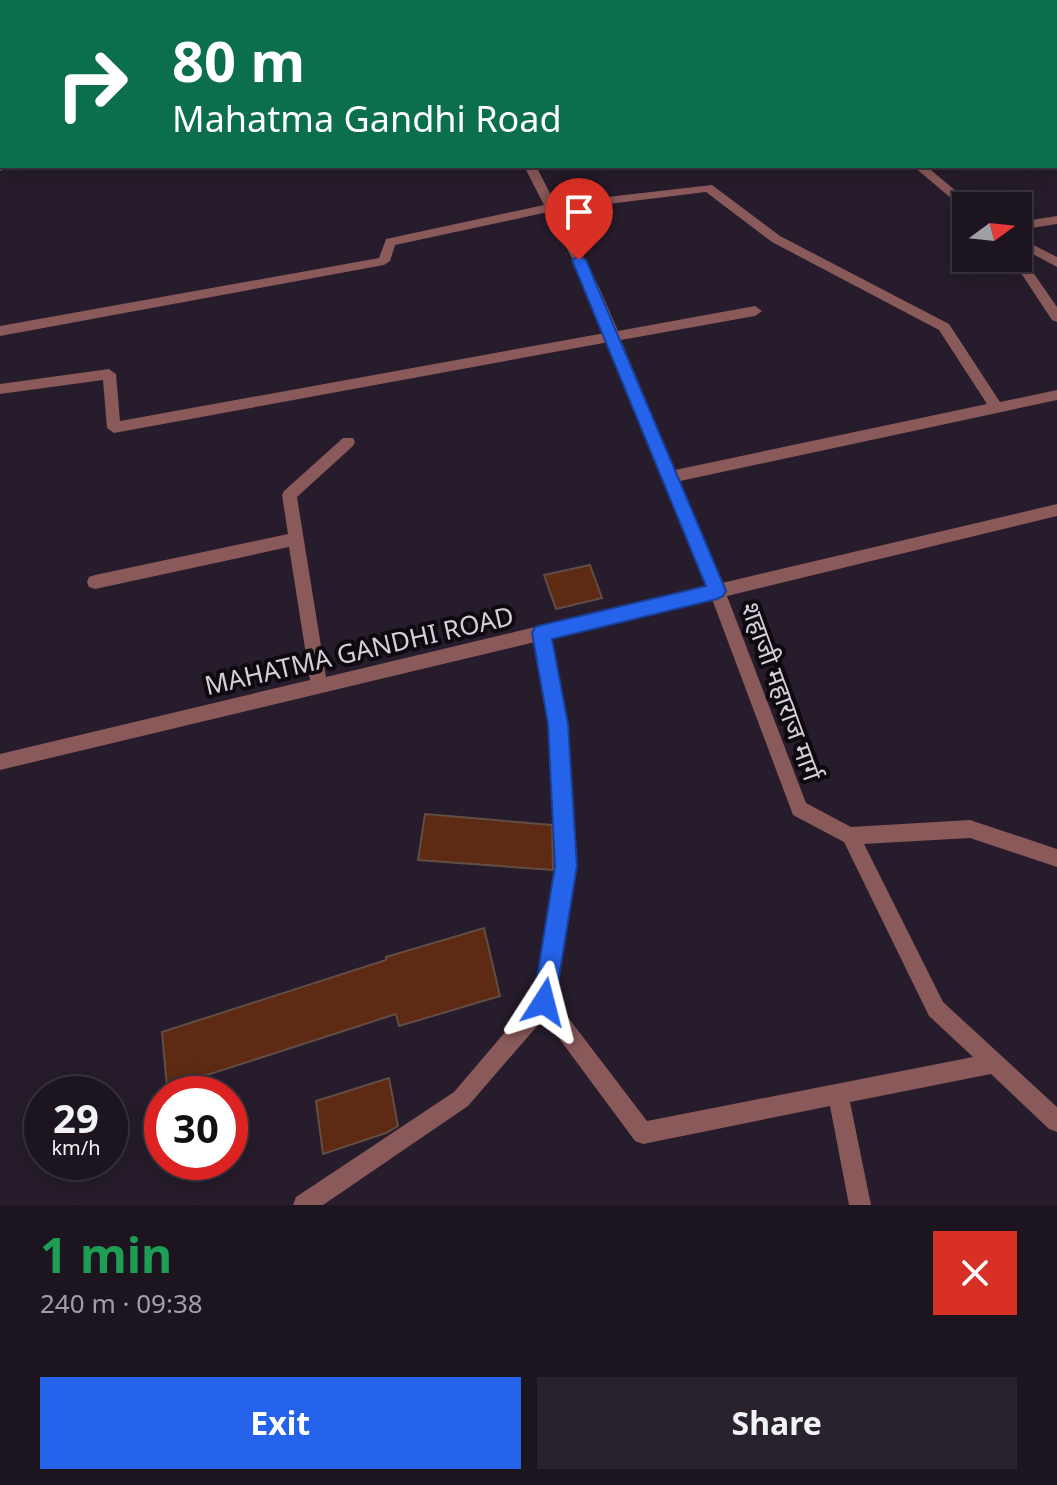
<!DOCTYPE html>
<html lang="en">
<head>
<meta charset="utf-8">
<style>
	body { margin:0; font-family:"Noto Sans","Noto Sans Devanagari",sans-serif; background:#29222d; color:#f1f3f6; height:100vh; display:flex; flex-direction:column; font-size:30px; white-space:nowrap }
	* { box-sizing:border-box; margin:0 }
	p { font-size:26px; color:#a09fa5 }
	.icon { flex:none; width:44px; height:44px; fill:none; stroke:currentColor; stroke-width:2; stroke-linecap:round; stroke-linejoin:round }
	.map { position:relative; height:1205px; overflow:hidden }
	.details { display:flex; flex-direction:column; background:#1c1520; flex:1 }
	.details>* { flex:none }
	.top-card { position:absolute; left:0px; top:0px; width:1058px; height:168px; box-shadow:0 4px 20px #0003,0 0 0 2px #3a343e; background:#0b6e4f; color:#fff; overflow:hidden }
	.needle { width:52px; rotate:75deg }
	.buttons { position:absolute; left:952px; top:192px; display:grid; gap:16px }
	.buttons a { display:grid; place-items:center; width:80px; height:80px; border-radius:0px; background:#1c1520; box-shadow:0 4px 20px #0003,0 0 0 2px #3a343e; font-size:40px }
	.speed { position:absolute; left:24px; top:1076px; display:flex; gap:16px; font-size:40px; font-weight:700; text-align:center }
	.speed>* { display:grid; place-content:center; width:104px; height:104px; border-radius:50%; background:#1c1520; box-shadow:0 4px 20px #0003,0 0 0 2px #3a343e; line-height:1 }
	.speed small { font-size:20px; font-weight:400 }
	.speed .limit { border:12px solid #d22; background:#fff; color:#111 }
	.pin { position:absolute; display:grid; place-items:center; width:68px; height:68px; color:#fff; margin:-82px -34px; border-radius:50% 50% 50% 0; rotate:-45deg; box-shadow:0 0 8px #0007 }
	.pin .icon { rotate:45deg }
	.me { position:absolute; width:88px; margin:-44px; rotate:9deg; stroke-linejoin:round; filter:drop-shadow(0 0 6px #0008) }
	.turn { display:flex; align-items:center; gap:28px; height:168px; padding:0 40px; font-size:36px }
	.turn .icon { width:104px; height:104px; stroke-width:2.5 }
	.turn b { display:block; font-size:56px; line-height:68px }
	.round { display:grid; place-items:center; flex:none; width:84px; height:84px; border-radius:0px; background:#29222d }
	.head { display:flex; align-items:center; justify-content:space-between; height:136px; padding:0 40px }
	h1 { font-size:48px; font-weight:700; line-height:60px; color:#1e9e55 }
	.button { display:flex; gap:16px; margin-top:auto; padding:16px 40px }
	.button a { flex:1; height:92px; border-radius:0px; background:#2563eb; color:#fff; font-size:32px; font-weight:700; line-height:92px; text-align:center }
	.button a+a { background:#29222d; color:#f1f3f6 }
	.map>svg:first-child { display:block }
	.building { fill:#5e2a13; stroke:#614d44; stroke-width:2 }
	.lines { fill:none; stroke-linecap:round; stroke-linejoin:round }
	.minor { fill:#8a5959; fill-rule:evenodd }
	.tertiary { fill:#8a5959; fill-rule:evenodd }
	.route { fill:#2563eb; stroke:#184099; stroke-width:2 }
	.labels { text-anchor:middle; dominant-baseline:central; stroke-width:8; stroke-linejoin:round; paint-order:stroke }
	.street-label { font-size:26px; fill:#d5ced8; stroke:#0d090f }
</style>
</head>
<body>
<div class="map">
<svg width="1057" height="1205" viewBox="0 0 1057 1205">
	<rect width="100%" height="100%" fill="#261c2b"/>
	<!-- building -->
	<g class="building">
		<polygon points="590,565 602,598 556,609 544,575"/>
		<polygon points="425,814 552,825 553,870 418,860"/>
		<polygon points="484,928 500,996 399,1026 396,1014 167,1088 162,1032 386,960 386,957"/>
		<polygon points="389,1078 398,1126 386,1133 323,1154 316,1101"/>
	</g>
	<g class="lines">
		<!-- minor -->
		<g class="minor">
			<rect x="18" y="0" width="10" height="2"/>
			<polygon points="188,0 204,0 187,2"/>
			<polygon points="537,0 550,0 536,2"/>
			<polygon points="791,0 813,0 790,2"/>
			<polygon points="1019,0 1030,0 1031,2 1020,2"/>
			<rect x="1056" y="28" width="1" height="7"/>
			<rect x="0" y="67" width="2" height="6"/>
			<polygon points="0,163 2,166 13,166 0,171"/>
			<path d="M524,166H536L555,203L712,185L780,236L949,324L1000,402L1057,390V400L680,481L722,583L1057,504V516L727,596L806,803L851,827L970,820L1057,849V867L970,838L864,844L943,1002L1057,1107V1132L1049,1129L991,1074L850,1102L871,1205H849L830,1106L643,1144L635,1141L544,1018L468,1106L323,1205H293L296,1197L454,1092L535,997L557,866L549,724L535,642L0,770V754L310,680L289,547L95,589L89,587L87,582L89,577L95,575L288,534L282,495L284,491L343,438H353L355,442L353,446L297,497L326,677L707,586L609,342L114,433L107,428L103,380L0,394V384L109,369L116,374L120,421L605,333L587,287L548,212L395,245L390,261L384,265L0,336V326L379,258L386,239L544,205ZM706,192L772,242L939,330L987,404L675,470L621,340L755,316L762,311L755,306L618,331L599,287L559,210ZM712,599L793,815L844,842L929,1016L973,1057L647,1121L554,999L575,866L567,724L551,638Z"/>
			<polygon points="1057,216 1057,224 1018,230 1018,222"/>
			<polygon points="1018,254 1021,255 1057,307 1057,322 1052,320 1011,258 1018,258"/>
		</g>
		<!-- tertiary -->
		<g class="tertiary">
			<polygon points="730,0 741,0 742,2 731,2"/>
			<polygon points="913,166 926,166 974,206 966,206 966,209 964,209"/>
			<polygon points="1018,237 1057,257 1057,267 1018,246"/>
		</g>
	</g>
	<!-- route -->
	<polygon class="route" points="579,256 586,260 726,591 723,596 717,599 552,639 568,724 577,866 555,1002 552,1010 544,1013 536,1010 533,1002 555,866 548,724 532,633 535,627 542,625 706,586 572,260"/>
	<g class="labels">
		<!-- street labels -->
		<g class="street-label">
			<text transform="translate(359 650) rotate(-13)">MAHATMA GANDHI ROAD</text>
			<text transform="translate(782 691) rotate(70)">शहाजी महाराज मार्ग</text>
		</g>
	</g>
</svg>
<div class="buttons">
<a><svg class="needle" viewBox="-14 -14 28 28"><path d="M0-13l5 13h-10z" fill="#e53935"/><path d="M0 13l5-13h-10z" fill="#a09fa5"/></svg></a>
</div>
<div class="speed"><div>29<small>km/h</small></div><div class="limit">30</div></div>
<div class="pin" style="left:579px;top:260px;background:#d93025"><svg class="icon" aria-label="arrive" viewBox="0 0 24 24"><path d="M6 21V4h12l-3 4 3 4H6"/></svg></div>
<svg class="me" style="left:544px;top:1002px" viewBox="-20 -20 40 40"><path d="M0-17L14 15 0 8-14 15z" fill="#2563eb" stroke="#fff" stroke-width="4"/></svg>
<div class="top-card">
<div class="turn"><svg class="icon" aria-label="right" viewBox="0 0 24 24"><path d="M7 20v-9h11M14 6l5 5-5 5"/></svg><div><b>80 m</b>Mahatma Gandhi Road</div></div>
</div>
</div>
<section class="details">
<div class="head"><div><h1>1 min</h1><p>240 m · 09:38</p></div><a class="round" style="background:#d93025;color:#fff"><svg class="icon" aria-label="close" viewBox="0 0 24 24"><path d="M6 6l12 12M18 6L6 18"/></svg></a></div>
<div class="button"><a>Exit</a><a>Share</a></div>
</section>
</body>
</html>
